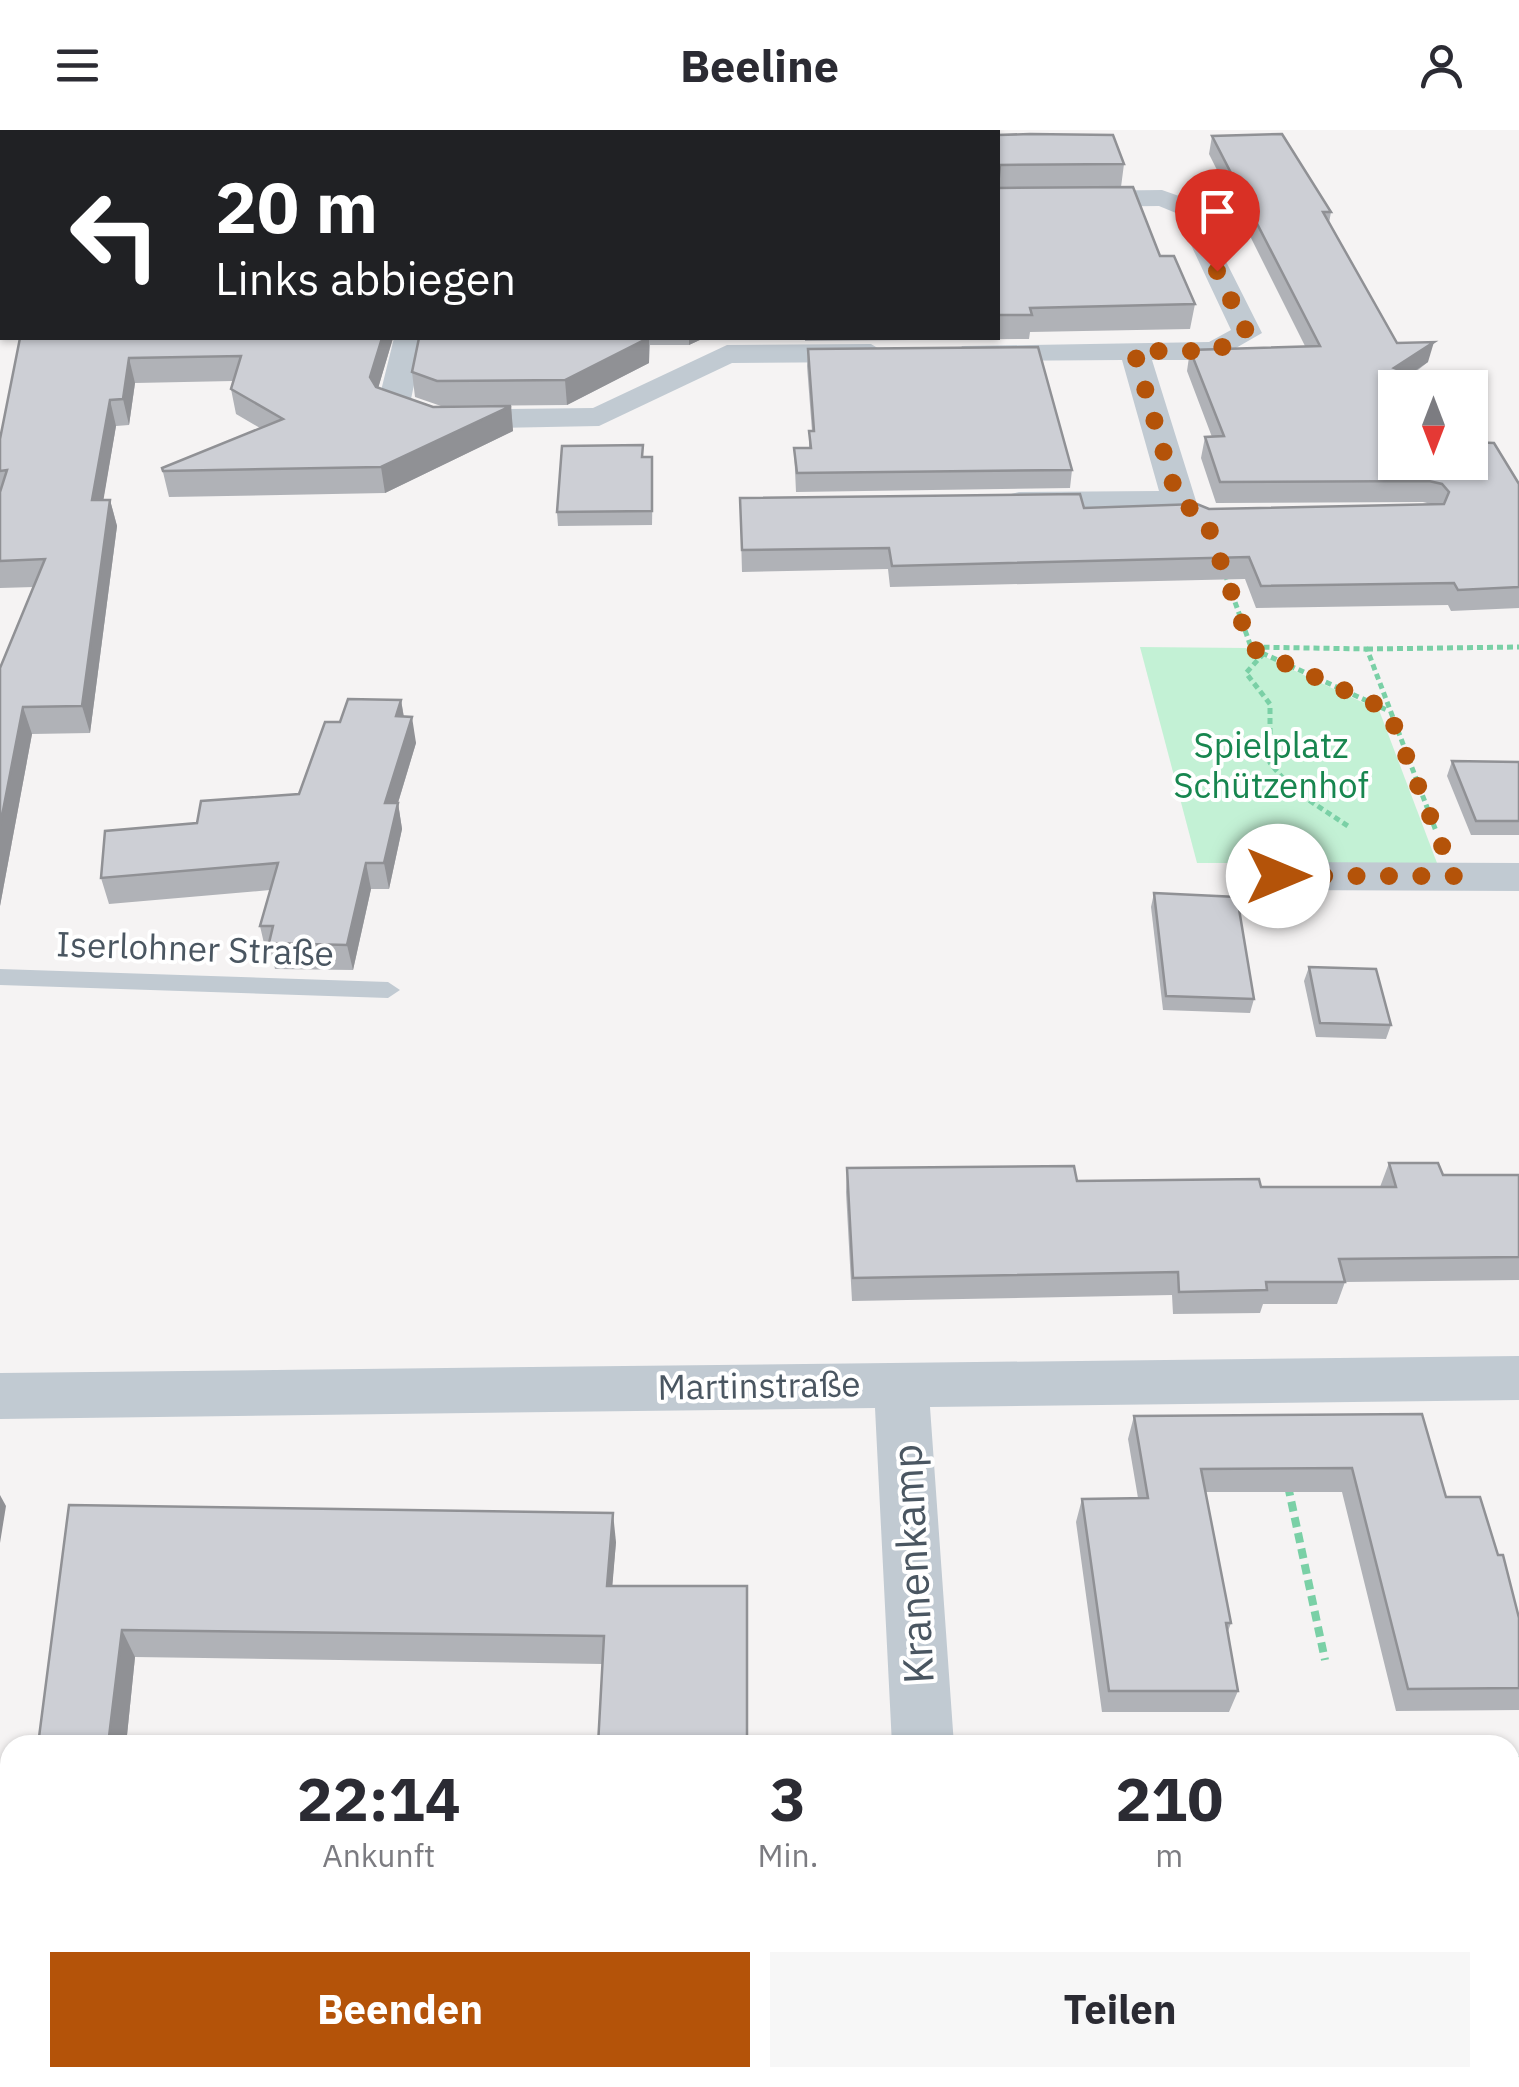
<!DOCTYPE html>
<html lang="de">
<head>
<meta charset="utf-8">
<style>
	body { margin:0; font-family:"IBM Plex Sans",sans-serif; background:#f7f7f7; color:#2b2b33; height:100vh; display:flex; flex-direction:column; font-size:38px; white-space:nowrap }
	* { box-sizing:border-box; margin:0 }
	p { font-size:32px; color:#7c7c81 }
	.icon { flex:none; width:55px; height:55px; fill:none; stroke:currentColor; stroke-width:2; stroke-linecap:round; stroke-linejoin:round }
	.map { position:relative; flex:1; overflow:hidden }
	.side { position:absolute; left:0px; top:1605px; width:1520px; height:352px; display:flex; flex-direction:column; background:#fff; border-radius:30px 30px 0 0; box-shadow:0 2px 8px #0004 }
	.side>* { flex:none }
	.banner { position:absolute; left:0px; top:0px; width:1000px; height:210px; box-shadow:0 2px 8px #0004; background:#202124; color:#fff; overflow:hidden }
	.needle { width:65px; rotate:180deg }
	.buttons { position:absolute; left:1378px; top:240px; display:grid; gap:20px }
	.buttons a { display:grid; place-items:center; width:110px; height:110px; border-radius:0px; background:#fff; box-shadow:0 2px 8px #0004; font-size:50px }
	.pin { position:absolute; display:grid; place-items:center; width:85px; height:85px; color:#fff; margin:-102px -42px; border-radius:50% 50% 50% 0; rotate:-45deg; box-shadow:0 0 10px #0007 }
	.pin .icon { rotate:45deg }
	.me { position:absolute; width:110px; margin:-55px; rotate:90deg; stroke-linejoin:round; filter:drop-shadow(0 0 8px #0008) }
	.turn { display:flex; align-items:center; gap:35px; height:210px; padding:0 50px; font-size:45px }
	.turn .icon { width:130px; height:130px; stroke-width:2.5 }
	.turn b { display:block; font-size:70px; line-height:85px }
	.eta { display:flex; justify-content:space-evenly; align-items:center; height:170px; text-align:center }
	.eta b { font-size:60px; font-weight:700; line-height:70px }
	.action { display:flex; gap:20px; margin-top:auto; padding:20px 50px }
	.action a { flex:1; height:115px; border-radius:0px; background:#b45309; color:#fff; font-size:40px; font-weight:700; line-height:115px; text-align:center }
	.action a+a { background:#f7f7f7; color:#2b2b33 }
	header { display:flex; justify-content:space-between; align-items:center; height:130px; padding:0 50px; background:#fff; font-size:45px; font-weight:700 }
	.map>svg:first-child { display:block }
	.green { fill:#c3f1d5 }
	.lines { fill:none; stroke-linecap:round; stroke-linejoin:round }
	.path-far1 { stroke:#7ad0a6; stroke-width:5; stroke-dasharray:6 4; stroke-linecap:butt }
	.path { stroke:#7ad0a6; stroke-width:8; stroke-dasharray:10 6; stroke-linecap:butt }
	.service { fill:#c1cad2; fill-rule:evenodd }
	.minor { fill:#c1cad2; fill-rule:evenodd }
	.wall { fill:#b0b2b7 }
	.shaded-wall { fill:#909195 }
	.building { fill:#cdcfd5; stroke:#909195; stroke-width:2.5 }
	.route { stroke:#b45309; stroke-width:18; stroke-dasharray:0 32.4 }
	.labels { text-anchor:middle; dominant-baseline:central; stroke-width:8; stroke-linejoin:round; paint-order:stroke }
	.park-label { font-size:35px; fill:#17864f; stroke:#fff }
	.street-label { font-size:35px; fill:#4a5661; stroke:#fff }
	.near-street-label { font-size:42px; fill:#4a5661; stroke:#fff }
</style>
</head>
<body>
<header><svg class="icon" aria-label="menu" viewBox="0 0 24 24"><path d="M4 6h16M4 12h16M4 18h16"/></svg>Beeline<svg class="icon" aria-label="person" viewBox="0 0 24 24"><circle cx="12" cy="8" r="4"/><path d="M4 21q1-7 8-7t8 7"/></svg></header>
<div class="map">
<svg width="1519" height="1957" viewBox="0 0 1519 1957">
	<rect width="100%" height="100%" fill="#f5f3f3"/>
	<!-- green -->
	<polygon class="green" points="1140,517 1246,518 1379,580 1437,733 1197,733"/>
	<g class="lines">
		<!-- path-far1 -->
		<g class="path-far1">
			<polyline points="1225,444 1251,517 1367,519 1436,701"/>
			<polyline points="1367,519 1519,517"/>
			<polyline points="1262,523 1387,580"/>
			<polyline points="1264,523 1246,543 1270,574 1270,633 1292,659 1351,698"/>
		</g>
		<!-- path -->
		<g class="path">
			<polyline points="1288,1356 1325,1530"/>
			<polyline points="1510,1630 1519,1630"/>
		</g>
		<!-- service -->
		<polygon class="service" points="0,839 388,852 400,860 388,868 0,855"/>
		<!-- minor -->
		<g class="minor">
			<polygon points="0,0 12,0 14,2 2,2 0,11"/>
			<polygon points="46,0 231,0 45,2"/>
			<polygon points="517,0 546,0 548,2 518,2"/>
			<polygon points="1162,60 1196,72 1262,203 1215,230 1152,230 1196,371 1191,378 1179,381 1007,379 1002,372 1007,365 1019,362 1159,361 1122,230 973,231 958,222 962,216 1209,212 1231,200 1176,83 1159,76 998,78 998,62"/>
			<polygon points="394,208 424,208 411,269 440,280 593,278 727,215 871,214 886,223 871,232 732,233 599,296 436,299 383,280 378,273"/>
			<polygon points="1278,732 1519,733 1519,761 1278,760 1263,756 1257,746 1263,736"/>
			<polygon points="1519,1226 1519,1270 930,1277 954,1615 892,1615 875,1278 0,1289 0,1243"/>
			<rect x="908" y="1948" width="70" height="9"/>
		</g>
	</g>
	<!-- wall -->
	<g class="wall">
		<polygon points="998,5 1124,34 1121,57 1160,126 1195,174 1190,199 1030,202 1029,209 805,211 805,208 998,208"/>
		<polygon points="1212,6 1331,82 1329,93 1397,213 1428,232 1395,258 1519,354 1519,478 1451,481 1448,475 1256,478 1245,449 890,457 888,439 742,442 740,368 1084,378 1209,379 1431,374 1423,372 1216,373 1201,328 1205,307 1212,307 1187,241 1190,220 1305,216 1209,24"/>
		<polygon points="20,208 393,208 378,258 433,277 511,276 513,301 385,363 169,367 162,338 260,298 236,284 231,259 233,251 135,253 129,295 116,296 103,370 110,370 117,396 90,603 32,604 0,776 0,538 34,457 0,458 0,309"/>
		<polygon points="419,208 704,208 689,215 650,215 649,233 567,275 441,276 415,267 412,242"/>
		<polygon points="808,219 1072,340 1070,358 796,362 794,318 809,318 809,301 812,301 807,236"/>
		<polygon points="643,327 653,340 652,395 558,396 557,382"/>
		<polygon points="401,570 404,587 416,613 398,673 402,699 389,759 371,759 353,840 275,839 271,822 266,822 260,796 270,760 109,774 101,748 197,693 299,664 340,592"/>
		<polygon points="1452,631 1519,632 1519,705 1471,705 1447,646"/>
		<polygon points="1154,763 1254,869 1250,883 1163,880 1151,777"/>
		<polygon points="1309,837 1391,895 1386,909 1316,907 1304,851"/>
		<polygon points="1389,1033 1443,1045 1519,1045 1519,1150 1345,1152 1337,1174 1263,1174 1260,1183 1173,1184 1172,1165 852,1171 846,1062 847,1038 1077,1051 1261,1057 1380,1057"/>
		<polygon points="1422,1284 1446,1367 1498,1425 1519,1488 1519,1580 1396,1581 1342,1362 1206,1362 1231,1493 1227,1504 1238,1561 1229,1582 1102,1582 1076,1392 1082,1369 1138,1368 1128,1309 1134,1286"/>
		<polygon points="69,1375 616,1412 612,1456 602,1534 135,1527 126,1615"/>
		<polygon points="1510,1738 1519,1738 1519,1917 1512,1925 1510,1925"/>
	</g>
	<!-- shaded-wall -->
	<g class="shaded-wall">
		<polygon points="382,208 393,208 374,272 370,247"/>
		<polygon points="648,208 649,208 649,233 567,275 565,250"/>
		<polygon points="689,208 704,208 689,215"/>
		<polygon points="1434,212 1428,232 1388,259 1394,238"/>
		<polygon points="129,228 135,253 129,295 123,269"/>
		<polygon points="110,270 116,296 99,396 92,370"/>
		<polygon points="511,276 513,301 385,363 381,337"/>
		<polygon points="110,370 117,396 90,603 82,576"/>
		<polygon points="401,570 405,595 396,586"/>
		<polygon points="23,577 32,604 0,776 0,696"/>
		<polygon points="412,587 416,613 390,699 385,673"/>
		<polygon points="398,673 402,699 389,759 384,733"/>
		<polygon points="366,733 371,759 353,840 347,815"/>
		<polygon points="0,1365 6,1376 0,1413"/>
		<polygon points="613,1383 616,1412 610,1484 607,1456"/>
		<polygon points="122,1500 135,1527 126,1615 108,1615"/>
		<polygon points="76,1948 92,1948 90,1957 74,1957"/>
	</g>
	<!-- building -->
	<g class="building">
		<polygon points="88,0 458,0 457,2 87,2"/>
		<polygon points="1030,4 1113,5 1124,34 1000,35 998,57 998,5"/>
		<polygon points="1282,4 1331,82 1323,82 1397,213 1434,212 1394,238 1437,254 1438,258 1395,258 1395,332 1470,332 1470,312 1494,313 1519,354 1519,457 1458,460 1454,453 1261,456 1249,427 892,436 889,418 742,420 740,368 1080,364 1084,378 1197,374 1209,379 1444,374 1449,362 1442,354 1429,351 1220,352 1205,307 1224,306 1190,220 1320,216 1212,6"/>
		<polygon points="1133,57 1160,126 1174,126 1195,174 1030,178 1032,185 998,185 998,58"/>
		<polygon points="20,208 382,208 370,247 376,257 433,277 511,276 381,337 163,341 162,338 283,289 231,259 241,226 129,228 123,269 110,270 92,370 110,370 82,576 23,577 0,696 0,538 45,429 0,431 0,362 7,340 0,341 0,309"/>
		<polygon points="419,208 648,208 565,250 437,251 412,242"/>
		<polygon points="1038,217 1072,340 797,343 794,318 811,318 809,301 814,301 808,219"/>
		<polygon points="643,315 642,327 652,327 652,381 557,382 562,316"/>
		<polygon points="348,569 401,570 396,586 412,587 385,673 398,673 384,733 366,733 347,815 269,813 273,796 260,796 278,733 101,748 105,701 197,693 201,671 299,664 325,592 340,592"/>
		<polygon points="1452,631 1519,632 1519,691 1476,691"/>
		<polygon points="1154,763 1237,767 1254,869 1166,866"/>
		<polygon points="1309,837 1376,839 1391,895 1320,893"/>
		<polygon points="1389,1033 1438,1033 1443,1045 1519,1045 1519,1127 1339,1129 1345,1152 1266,1152 1267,1160 1179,1162 1178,1142 853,1148 847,1038 1074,1036 1077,1051 1259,1049 1261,1057 1396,1057"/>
		<polygon points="1422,1284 1446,1367 1480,1367 1498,1425 1503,1425 1519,1488 1519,1558 1408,1559 1352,1338 1201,1339 1231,1493 1226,1493 1238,1561 1109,1561 1082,1369 1148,1368 1134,1286"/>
		<polygon points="69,1375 613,1383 607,1456 747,1456 747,1615 598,1615 604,1506 122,1500 108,1615 38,1615"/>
		<polygon points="1510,1738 1519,1738 1519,1907 1510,1908"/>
		<polygon points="10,1869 10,1948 76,1948 74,1957 0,1957 0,1940"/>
	</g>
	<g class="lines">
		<!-- route -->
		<polyline class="route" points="1217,141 1247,203 1215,221 1134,221 1178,371 1205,387 1251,518 1388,580 1454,746 1278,746"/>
	</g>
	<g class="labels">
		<!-- park labels -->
		<g class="park-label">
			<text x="1271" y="615">Spielplatz<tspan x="1271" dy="40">Schützenhof</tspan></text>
		</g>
		<!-- street labels -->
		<g class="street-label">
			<text transform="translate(195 818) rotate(2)">Iserlohner Straße</text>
			<text transform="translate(759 1255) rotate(-1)">Martinstraße</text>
		</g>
		<!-- near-street labels -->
		<g class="near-street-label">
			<text transform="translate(912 1434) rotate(-93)">Kranenkamp</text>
		</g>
	</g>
</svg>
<div class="buttons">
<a><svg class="needle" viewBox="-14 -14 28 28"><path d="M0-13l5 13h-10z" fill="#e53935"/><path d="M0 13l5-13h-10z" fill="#7c7c81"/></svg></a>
</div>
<div class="pin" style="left:1217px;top:141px;background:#d93025"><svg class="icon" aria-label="arrive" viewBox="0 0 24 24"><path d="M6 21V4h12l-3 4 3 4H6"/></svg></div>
<svg class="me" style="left:1278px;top:746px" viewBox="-20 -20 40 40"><circle r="19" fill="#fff"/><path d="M0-13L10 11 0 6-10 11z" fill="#b45309"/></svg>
<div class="banner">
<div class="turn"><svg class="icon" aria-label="left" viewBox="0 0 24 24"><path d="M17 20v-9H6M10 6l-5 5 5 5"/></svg><div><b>20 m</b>Links abbiegen</div></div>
</div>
<section class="side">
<div class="eta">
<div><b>22:14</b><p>Ankunft</p></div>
<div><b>3</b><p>Min.</p></div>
<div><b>210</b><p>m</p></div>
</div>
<div class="action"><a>Beenden</a><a>Teilen</a></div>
</section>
</div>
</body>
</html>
